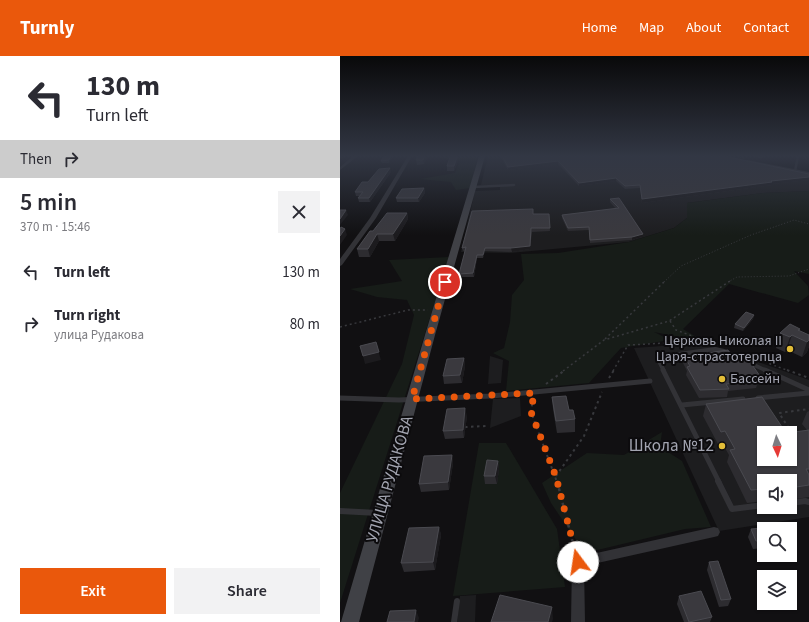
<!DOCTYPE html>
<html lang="en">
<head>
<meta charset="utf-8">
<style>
	body { margin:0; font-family:"Source Sans 3",sans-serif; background:#f2f2f3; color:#2b2b33; height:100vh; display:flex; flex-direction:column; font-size:15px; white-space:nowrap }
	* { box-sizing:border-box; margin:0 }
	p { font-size:13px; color:#7c7c81 }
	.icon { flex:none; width:22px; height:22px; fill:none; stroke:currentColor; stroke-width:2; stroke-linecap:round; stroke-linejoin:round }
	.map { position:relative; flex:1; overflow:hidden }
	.sheet { display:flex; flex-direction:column; background:#fff; width:340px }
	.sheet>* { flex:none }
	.hud { background:#fff; color:#2b2b33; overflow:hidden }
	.needle { width:26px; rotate:176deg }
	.fabs { position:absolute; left:417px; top:370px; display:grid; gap:8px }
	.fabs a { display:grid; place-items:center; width:40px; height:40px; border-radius:0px; background:#fff; box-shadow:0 1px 3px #0004; font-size:20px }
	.pin { position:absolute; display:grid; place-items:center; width:34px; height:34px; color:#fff; margin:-17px; border:2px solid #fff; border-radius:50%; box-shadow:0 1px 4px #0007 }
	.me { position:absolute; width:44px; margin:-22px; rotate:346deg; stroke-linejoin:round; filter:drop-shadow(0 0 3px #0008) }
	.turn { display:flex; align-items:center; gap:14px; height:84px; padding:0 20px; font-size:18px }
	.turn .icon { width:52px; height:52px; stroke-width:2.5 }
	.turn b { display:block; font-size:28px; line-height:34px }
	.then { display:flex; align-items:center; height:38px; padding:0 20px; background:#0003; gap:8px; font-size:15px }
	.round { display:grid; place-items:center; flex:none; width:42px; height:42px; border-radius:0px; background:#f2f2f3 }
	.overview { display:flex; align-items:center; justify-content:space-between; height:68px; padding:0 20px }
	h1 { font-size:24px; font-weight:600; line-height:30px }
	.action { display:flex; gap:8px; margin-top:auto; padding:8px 20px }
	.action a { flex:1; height:46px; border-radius:0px; background:#ea580c; color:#fff; font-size:16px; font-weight:600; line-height:46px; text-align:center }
	.action a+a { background:#f2f2f3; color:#2b2b33 }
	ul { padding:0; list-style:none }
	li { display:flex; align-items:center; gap:12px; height:52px; padding:0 20px }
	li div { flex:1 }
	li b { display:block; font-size:15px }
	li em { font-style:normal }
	header { display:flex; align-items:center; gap:24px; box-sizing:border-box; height:56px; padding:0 20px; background:#ea580c; color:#fff }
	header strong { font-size:19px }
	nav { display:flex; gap:22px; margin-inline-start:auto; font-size:14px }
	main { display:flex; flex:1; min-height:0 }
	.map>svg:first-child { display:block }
	.built { fill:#1d1d1f; fill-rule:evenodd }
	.green { fill:#171c18 }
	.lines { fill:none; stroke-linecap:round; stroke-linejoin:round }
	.path-far3 { stroke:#38393d; stroke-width:1; stroke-dasharray:1 2; stroke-linecap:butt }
	.path-far2 { stroke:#38393d; stroke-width:1.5; stroke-dasharray:2 3; stroke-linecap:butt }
	.path-far1 { stroke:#38393d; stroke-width:2; stroke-dasharray:2.5 3.5; stroke-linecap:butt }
	.path { stroke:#38393d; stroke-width:2.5; stroke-dasharray:3 4.5; stroke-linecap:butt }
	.service-far3 { stroke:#323236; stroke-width:2.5 }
	.service-far2 { stroke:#323236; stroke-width:4 }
	.service-far1 { stroke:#323236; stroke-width:5 }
	.service { stroke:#323236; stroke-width:6 }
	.minor { fill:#323236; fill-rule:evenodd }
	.tertiary { fill:#323236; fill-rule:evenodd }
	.secondary { fill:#404146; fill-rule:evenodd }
	.wall { fill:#2d2c30 }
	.shaded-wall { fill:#1c1b1e }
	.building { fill:#3a393e; stroke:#4a4a50 }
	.route { stroke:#ea580c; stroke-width:7; stroke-dasharray:0 12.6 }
	.poi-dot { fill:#e2bd38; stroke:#0c0b0d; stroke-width:1.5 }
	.labels { text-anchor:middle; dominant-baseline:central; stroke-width:4; stroke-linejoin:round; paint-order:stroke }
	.poi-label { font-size:14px; fill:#a3a5b1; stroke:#0c0b0d; text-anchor:end }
	.near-poi-label { font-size:17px; fill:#a3a5b1; stroke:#0c0b0d; text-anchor:end }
	.near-street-label { font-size:17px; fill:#a3a5b1; stroke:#0c0b0d }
</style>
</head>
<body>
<header>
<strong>Turnly</strong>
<nav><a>Home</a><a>Map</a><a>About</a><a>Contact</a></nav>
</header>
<main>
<section class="sheet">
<div class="hud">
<div class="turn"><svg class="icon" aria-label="left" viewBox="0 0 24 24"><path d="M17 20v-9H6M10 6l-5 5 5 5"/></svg><div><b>130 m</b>Turn left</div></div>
<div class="then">Then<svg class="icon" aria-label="right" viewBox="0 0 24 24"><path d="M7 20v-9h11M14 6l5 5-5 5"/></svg></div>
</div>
<div class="overview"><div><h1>5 min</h1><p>370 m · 15:46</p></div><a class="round"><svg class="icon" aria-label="close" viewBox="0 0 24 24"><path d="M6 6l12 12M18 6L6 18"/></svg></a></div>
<ul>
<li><svg class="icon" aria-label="left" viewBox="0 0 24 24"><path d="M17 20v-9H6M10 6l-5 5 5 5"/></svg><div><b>Turn left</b></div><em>130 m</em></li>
<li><svg class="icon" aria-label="right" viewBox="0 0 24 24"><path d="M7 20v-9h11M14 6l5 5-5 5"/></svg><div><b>Turn right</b><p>улица Рудакова</p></div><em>80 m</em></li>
</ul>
<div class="action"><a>Exit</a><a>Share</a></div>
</section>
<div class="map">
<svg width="469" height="566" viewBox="0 0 469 566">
	<rect width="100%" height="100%" fill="#111012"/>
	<!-- built -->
	<g class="built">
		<polygon points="148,100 372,100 469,119 469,135 423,137 347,147 347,162 334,172 289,186 170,197 121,196 135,135 160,134 160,129 141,129"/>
		<path d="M365,287L469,324V461L379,475L294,292ZM424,377H450V403H424ZM424,425H450V451H424Z"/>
		<polygon points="150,300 163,304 161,327 148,328"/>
		<polygon points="180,342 181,360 150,372 153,343"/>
		<polygon points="136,539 135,566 117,566 120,540"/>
	</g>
	<!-- green -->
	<g class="green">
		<polygon points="91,100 138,100 130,132 116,134 111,126 80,123 115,117 120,105"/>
		<polygon points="469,135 469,218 454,215 468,230 469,239 458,247 389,228 343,273 365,286 314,276 330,284 281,292 249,327 166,335 169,305 153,297 164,292 170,266 172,239 184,224 181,198 218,197 289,186 334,172 347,162 347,147 423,137"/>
		<polygon points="109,201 0,547 0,437 62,308 74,259 67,244 37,241 10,233 62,225 49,204"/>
		<polygon points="322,376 320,391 342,405 371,471 345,473 245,497 211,447 202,427 247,397 284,399"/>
		<polygon points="139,387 166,387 217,473 225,531 113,540"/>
	</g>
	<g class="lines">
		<!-- path-far3 -->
		<g class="path-far3">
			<polyline points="394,100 404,102"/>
			<polyline points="463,102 469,104"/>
			<polyline points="465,102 469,100"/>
			<polyline points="324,226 341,210 411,179 454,164 469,168"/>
			<polyline points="388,226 397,221 449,220 469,213"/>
		</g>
		<!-- path-far2 -->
		<g class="path-far2">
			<polyline points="330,265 336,274 371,287"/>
			<polyline points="0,271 68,254 88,254"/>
			<polyline points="265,283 325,225"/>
			<polyline points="420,304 449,315"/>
			<polyline points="223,315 264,284 329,265 390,225"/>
			<polyline points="273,315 288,289 366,285"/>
		</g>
		<!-- path-far1 -->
		<g class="path-far1">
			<polyline points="447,314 469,322"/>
			<polyline points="269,322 274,314"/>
			<polyline points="206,328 225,314"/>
			<polyline points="193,342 191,356 217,426"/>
			<polyline points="125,371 147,370"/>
			<polyline points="452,377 439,357 469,353"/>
			<polyline points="216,420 244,380 262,336"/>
		</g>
		<!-- path -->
		<polyline class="path" points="217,425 236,499"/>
		<!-- service-far3 -->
		<g class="service-far3">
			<polyline points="417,100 421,101"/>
			<polyline points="455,115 458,100"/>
			<polyline points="133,131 174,129"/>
		</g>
		<!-- service-far2 -->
		<polyline class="service-far2" points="324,315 317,301 375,293 384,295 427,315"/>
		<!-- service-far1 -->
		<g class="service-far1">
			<polyline points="323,314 379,426"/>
			<polyline points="425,314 469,334"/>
			<polyline points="0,342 59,344 151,340 310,325"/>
			<polyline points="418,342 469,337"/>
			<polyline points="342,349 403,343"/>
		</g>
		<!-- service -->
		<g class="service">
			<polyline points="378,425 392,453 424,449"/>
			<polyline points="450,447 465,445 469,446"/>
			<polyline points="0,455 38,457"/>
			<polyline points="114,566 117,545"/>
		</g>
		<!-- minor -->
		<g class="minor">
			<polygon points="13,100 18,100 0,114 0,111"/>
			<polygon points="25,100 30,100 28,101"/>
			<polygon points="68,100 72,100 36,162 2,209 0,210 0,203 30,162"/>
			<polygon points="374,471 378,472 380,476 378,480 374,481 244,510 245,566 231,566 232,506 234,502"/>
		</g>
		<!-- tertiary -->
		<polygon class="tertiary" points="408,104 469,116 469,120 406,107 405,106"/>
		<!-- secondary -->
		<polygon class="secondary" points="139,100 145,100 95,279 19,566 1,566 85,279"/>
	</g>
	<!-- wall -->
	<g class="wall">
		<polygon points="44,100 53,100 49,107 42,107 41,105"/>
		<polygon points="78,100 87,100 88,101 84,108 77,109 76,104"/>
		<polygon points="160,100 384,100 469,118 469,124 432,128 432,129 302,147 300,132 285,133 276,125 239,130 218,108 168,114"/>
		<polygon points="117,101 118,105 114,115 107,115 107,110"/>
		<polygon points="51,116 30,146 19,146 18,142 20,140 16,140 15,136"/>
		<polygon points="84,132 85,137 79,146 57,146 56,142"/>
		<polygon points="279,142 302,181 292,184 250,187 249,174 228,175 222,162 222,159 276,153 270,146 270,143"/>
		<polygon points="67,157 68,163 55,185 39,185 30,201 19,201 17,193 33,175"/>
		<polygon points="193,158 209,158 210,175 192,176 190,193 172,196 145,195 143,202 137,202 134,221 120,221 119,218 125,195 123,195 122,192"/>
		<polygon points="414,259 413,263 403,275 394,272 395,268"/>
		<polygon points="460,273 459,275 469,279 469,290 467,296 462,301 447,294 445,296 436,292 440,277"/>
		<polygon points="344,300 395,305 420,320 416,332 388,335 387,341 359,342 346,319 347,315 343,307"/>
		<polygon points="124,302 125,310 122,327 104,328 103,320"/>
		<polygon points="212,341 229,354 235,363 235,376 217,377 213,353"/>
		<polygon points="366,348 424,403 467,374 462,368 467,356 469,355 469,441 450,444 450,425 424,425 424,445 407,447 387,406 389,399 382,387 378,388 363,360"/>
		<polygon points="127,360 124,382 105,383 103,375"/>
		<polygon points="112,399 113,407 109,434 81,436 79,428"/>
		<polygon points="158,405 159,413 157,428 145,428 144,420"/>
		<polygon points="99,471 101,479 95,514 64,516 61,507"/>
		<polygon points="411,473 424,473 424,492 413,493 408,481"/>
		<polygon points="369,506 391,543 388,550 379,551 367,514"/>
		<polygon points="339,540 372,561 370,566 344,566 337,548"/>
	</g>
	<!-- shaded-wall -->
	<g class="shaded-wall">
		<polygon points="0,100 5,100 4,102 0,103"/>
		<polygon points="51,100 53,100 49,107 49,104"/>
		<polygon points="85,100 87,100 88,101 84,108 83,104"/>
		<polygon points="117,101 118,105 114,115 114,110"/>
		<polygon points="218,105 218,108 168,114 168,111"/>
		<polygon points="50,112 51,116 30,146 29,142"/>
		<polygon points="469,121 469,124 432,128 432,129 302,147 302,143 431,125"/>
		<polygon points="276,122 276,125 239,130 239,127"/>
		<polygon points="84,132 85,137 79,146 78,142"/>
		<polygon points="6,154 8,159 0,169 0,163"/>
		<polygon points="67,157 68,163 55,185 53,178"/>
		<polygon points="191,172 190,193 172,196 171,192"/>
		<polygon points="5,173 7,179 0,189 0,180"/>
		<polygon points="37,178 39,185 30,201 28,193"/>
		<polygon points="303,178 302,181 292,184 292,181"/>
		<polygon points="145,192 145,195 143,202 143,199"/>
		<polygon points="137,199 137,202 134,221 133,217"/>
		<polygon points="414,259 413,263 403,275 404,272"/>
		<polygon points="452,279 447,294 445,296 450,281"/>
		<polygon points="469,284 469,290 467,296 462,301 467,286"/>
		<polygon points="38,294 41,304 25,308 23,300"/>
		<polygon points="124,302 125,310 122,327 120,319"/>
		<polygon points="125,352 127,360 124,382 123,374"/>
		<polygon points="112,399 113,407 109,434 108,426"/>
		<polygon points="158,405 159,413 157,428 155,420"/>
		<polygon points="99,471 101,479 95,514 93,506"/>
		<polygon points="212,551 213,563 212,566 208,566"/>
		<polygon points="76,554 79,562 78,566 74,566"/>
	</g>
	<!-- building -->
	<g class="building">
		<polygon points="44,100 51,100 49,104 41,105"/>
		<polygon points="78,100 85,100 83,104 76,104"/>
		<polygon points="162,100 384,100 469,118 469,121 431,125 432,126 302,143 300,129 285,130 276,122 239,127 218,105 168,111"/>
		<polygon points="110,101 117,101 114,110 107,110"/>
		<polygon points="50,112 29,142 18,142 23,136 15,136 22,126 28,126 39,113"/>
		<polygon points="84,132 78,142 56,142 62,133"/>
		<polygon points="279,142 303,178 292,181 250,184 249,171 228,172 222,159 279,152 270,143"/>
		<polygon points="193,153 193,158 209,158 210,172 191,172 190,190 171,192 145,192 143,199 137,199 133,217 119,218 126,191 122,192 132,155"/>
		<polygon points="0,154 6,154 0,163"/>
		<polygon points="47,157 67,157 53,178 37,178 28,193 17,193 30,175 33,175"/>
		<polygon points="1,171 5,173 0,180 0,173"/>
		<polygon points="406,256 414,259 404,272 395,268"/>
		<polygon points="450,268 460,273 458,274 469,279 469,284 467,286 452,279 450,281 440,277"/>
		<polygon points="36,286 39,296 23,300 20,290"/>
		<polygon points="388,294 395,305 408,303 420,320 416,320 419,324 386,328 389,333 360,334 347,311 350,310 344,300"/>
		<polygon points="124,302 120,319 103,320 107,303"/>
		<polygon points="226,340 229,354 233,354 235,363 216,365 212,341"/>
		<polygon points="422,341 446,377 424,377 424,403 450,403 450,377 447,377 469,374 469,413 466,413 469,419 469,429 450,432 450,425 424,425 424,433 411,434 390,394 395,393 385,375 381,376 366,348"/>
		<polygon points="125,352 123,374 103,375 107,353"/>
		<polygon points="112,399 108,426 79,428 84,400"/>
		<polygon points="147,404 158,405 155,420 144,420"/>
		<polygon points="99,471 93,506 61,507 69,472"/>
		<polygon points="436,471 437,473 424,473 424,484 416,485 411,473"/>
		<polygon points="378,505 391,543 381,544 369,506"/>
		<polygon points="361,535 372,561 349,566 339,540"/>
		<polygon points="160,539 212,551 208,566 151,566"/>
		<polygon points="76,554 74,566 47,566 50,555"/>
	</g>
	<!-- sky -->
	<linearGradient id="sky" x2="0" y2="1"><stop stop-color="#09090a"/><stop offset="0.56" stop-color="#323744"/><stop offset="1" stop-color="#323744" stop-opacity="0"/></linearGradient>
	<rect width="469" height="179" fill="url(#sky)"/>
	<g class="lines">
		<!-- route -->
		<polyline class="route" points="105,226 72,343 194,337 191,356 216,421 238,506"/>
	</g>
	<!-- markers -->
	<g class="poi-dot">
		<circle cx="450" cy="293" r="4"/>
		<circle cx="382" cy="323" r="4"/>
		<circle cx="382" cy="390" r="4"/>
	</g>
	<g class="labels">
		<!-- poi labels -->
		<g class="poi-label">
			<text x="442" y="285">Церковь Николая II<tspan x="442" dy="16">Царя-страстотерпца</tspan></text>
			<text x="390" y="323" text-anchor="start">Бассейн</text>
		</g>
		<!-- near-poi labels -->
		<g class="near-poi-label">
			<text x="374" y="390">Школа №12</text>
		</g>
		<!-- near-street labels -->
		<g class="near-street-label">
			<text transform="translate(50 423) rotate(-74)">УЛИЦА РУДАКОВА</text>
		</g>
	</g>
</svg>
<div class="fabs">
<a><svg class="needle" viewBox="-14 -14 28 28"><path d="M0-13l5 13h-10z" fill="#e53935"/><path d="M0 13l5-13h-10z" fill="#7c7c81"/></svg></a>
<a><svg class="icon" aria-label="sound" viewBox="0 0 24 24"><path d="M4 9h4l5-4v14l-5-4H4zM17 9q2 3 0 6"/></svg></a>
<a><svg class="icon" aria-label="search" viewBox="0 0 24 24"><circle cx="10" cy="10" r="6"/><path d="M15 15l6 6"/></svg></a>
<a><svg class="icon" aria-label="layers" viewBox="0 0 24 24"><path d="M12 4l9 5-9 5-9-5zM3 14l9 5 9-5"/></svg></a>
</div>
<div class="pin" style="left:105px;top:226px;background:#d93025"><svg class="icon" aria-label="arrive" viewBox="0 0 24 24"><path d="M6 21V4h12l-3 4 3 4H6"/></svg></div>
<svg class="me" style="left:238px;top:506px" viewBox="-20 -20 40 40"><circle r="19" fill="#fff"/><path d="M0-13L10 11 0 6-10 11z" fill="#ea580c"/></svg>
</div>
</main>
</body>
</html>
